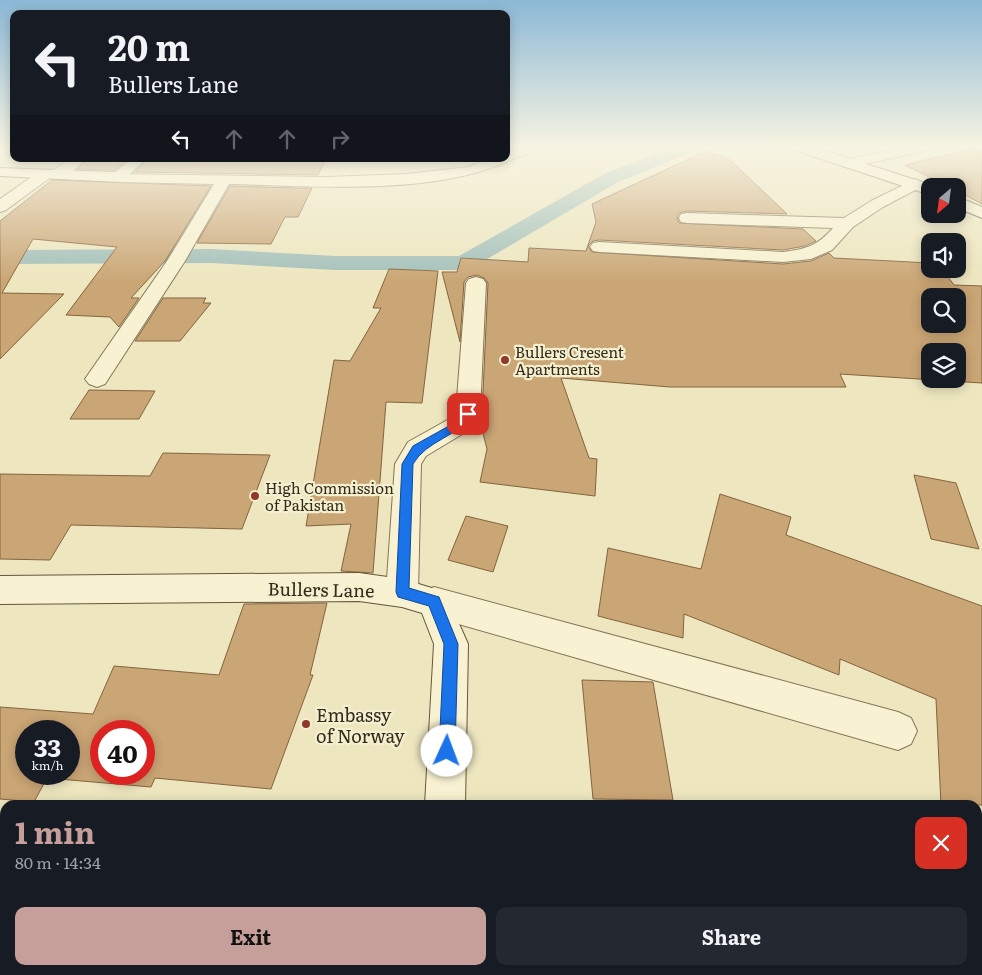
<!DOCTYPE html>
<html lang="en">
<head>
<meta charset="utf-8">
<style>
	body { margin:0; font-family:Literata,serif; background:#242831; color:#f1f3f6; height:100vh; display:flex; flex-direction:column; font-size:19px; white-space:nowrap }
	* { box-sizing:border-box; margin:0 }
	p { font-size:16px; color:#9ea1a6 }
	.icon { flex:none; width:28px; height:28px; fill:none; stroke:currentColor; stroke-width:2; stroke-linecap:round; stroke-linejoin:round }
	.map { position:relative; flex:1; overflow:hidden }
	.details { position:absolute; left:0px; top:800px; width:982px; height:175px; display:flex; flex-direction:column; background:#171b24; border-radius:15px 15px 0 0; box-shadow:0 2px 12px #0003 }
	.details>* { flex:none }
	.guide { position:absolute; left:10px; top:10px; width:500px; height:152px; border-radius:10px; box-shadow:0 2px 12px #0003; background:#171b24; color:#f1f3f6; overflow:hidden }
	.needle { width:32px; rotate:208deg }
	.buttons { position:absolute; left:921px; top:178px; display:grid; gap:10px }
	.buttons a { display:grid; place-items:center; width:45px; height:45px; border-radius:10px; background:#171b24; box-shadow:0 2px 12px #0003; font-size:25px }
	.speed { position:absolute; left:15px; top:720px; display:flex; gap:10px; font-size:25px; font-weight:700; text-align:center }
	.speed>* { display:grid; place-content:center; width:65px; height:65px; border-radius:50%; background:#171b24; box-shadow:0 2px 12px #0003; line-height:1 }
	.speed small { font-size:12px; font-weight:400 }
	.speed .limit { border:8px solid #d22; background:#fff; color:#111 }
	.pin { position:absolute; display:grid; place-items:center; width:42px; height:42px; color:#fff; margin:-21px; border-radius:10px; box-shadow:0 2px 8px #0006 }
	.me { position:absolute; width:55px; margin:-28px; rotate:2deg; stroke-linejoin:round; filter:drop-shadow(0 0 4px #0008) }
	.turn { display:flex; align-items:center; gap:18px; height:105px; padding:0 15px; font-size:22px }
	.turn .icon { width:65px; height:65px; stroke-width:2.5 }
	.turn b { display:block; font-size:35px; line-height:42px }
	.lanes { display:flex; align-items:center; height:48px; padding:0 15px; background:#0003; justify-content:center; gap:25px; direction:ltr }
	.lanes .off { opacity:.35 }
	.round { display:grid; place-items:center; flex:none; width:52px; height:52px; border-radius:10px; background:#242831 }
	.head { display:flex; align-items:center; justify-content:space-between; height:85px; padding:0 15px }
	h1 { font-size:30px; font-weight:700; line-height:38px; color:#c79f9a }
	.button { display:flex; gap:10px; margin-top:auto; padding:10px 15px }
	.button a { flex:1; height:58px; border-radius:10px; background:#c79f9a; color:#111; font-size:20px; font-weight:700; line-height:58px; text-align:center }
	.button a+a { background:#242831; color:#f1f3f6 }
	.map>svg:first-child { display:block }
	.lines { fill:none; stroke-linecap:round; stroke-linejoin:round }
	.canal { fill:#a2bfba; fill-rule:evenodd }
	.building { fill:#caa575; stroke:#83643e; fill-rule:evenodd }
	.street-casing { stroke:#857658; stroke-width:2 }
	.secondary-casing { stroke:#66573b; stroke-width:2 }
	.street { fill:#f8f2d2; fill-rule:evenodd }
	.secondary { fill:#f8f2d2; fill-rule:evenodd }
	.route { fill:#1a73e8; stroke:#114b97 }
	.poi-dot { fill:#933829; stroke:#f4efce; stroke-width:2 }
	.labels { text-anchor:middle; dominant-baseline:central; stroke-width:4.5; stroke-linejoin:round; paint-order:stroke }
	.poi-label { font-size:15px; fill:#342b1c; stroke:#f4efce; text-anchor:start }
	.near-street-label { font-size:18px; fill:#342b1c; stroke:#f4efce }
	.near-poi-label { font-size:18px; fill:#342b1c; stroke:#f4efce; text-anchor:start }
</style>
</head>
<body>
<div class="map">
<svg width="982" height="975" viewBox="0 0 982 975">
	<rect width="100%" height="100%" fill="#ede6bf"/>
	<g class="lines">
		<!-- canal -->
		<polygon class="canal" points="675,146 700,146 697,150 618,182 472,268 464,270 335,270 211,263 0,264 0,250 211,249 335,256 459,256 604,174"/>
	</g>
	<!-- building -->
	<g class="building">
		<polygon points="982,146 982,204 958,191 958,186 947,186 905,165"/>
		<path d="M706,151L729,159L787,214L687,211L679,213L677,217L679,223L803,229L816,241L805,246L783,250L599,240L593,241L588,246L592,252L783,264L811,261L829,253L834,258L930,263V269H942L954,285L982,286V383L840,374L846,387H670L561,378L589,458L597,459L595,496L480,482L487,449L479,418L482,413L488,283L484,278L477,275L468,277L464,282L460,342L442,272H457L461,258L528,262L529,248L586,251L596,222L592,204ZM930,296H958V324H930ZM930,351H958V379H930Z"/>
		<polygon points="87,159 128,159 114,170 78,169"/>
		<polygon points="148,159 326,159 318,175 135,172"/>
		<polygon points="52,180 211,186 165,261 131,298 139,298 119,327 110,317 66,315 117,247 33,239 2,293 64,294 0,359 0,221"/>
		<polygon points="230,186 297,188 312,188 298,217 285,217 271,244 197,243"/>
		<polygon points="389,269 438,271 422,403 386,402 373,573 341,571 351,524 306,526 334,360 350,361 381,308 373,308"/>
		<polygon points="163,298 206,298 203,303 211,303 180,341 135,341"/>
		<polygon points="89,390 155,391 139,419 70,419"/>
		<polygon points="163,453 270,455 242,529 71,525 50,560 0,559 0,474 150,476"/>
		<polygon points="914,475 956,483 979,549 931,539"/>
		<polygon points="720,494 791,517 786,535 982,606 982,805 941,805 936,699 840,659 839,675 684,614 683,638 598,616 608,548 701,569"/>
		<polygon points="466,516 508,526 493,572 448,560"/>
		<path d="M327,603L310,675H313L271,789L155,778L151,787L47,778L34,802L0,799V707L93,714L114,666L219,675L244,604ZM26,731H69V774H26ZM101,731H144V774H101Z"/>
		<polygon points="582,680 653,682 673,800 593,799"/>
	</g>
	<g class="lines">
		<defs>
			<g id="street">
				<path d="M519,146H539C532,154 517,156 508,161C433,196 312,186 229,184L185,261L105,384L97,387L89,384L85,379L167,261L214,184L119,182L114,180L111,177L114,174L326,177L407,174L468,167L490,159H506V152Z"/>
				<polygon points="908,146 935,146 933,149 851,167 844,163 846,160"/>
				<path d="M69,159H85C78,168 62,183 51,177L6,210L0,212V199L40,171L45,170L51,172Z"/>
				<path d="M916,179L924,184L921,187L883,207L853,227L832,250L811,259L783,262L599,252L593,251L590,247L593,243L599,242L783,252C807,249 817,246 833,228L687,223L681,222L679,218L681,214L687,213L844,218L871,201Z"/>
				<polygon points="476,277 483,279 486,283 480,413 469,430 426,456 421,464 418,593 413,603 402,607 391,603 386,593 395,464 408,442 451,418 456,411 466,283 469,279"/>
				<polygon points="434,587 898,712 911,718 917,731 911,744 898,750 434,617 423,612 418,602 423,592"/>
			</g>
			<g id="secondary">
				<polygon points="789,146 811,146 934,186 930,186 930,195 924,193 791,149"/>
				<polygon points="131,159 146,159 124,180 119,182 0,176 0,168 115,172"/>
				<polygon points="958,197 982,207 982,218 958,208"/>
				<polygon points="359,573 402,579 445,592 468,644 465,805 425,805 434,644 422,613 402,607 359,601 0,604 0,576"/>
				<rect x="415" y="970" width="46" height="5"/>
			</g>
		</defs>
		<!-- street casing -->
		<use href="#street" class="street-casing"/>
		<!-- secondary casing -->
		<use href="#secondary" class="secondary-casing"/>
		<!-- street -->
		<use href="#street" class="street"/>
		<!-- secondary -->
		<use href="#secondary" class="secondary"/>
	</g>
	<!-- sky -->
	<linearGradient id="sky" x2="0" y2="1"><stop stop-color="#8cb8d6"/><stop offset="0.52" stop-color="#f7f4e2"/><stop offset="1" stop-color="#f7f4e2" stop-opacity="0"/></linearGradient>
	<rect width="982" height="283" fill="url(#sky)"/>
	<!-- route -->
	<path class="route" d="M468,410L473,414C458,437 427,440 413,464L409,588L439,597L458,644L455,751L453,757L447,759L441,757L439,751L444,644L429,606L398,597L396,592L402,464L413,446L456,422Z"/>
	<!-- markers -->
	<g class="poi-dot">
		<circle cx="505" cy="360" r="5"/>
		<circle cx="255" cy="496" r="5"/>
		<circle cx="306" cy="724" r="5"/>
	</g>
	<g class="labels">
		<!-- poi labels -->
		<g class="poi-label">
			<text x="515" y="351">Bullers Cresent<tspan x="515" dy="17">Apartments</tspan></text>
			<text x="265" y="487">High Commission<tspan x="265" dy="17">of Pakistan</tspan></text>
		</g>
		<!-- near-street labels -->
		<g class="near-street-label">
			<text transform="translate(321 589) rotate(1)">Bullers Lane</text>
		</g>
		<!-- near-poi labels -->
		<g class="near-poi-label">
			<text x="316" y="714">Embassy<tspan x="316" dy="21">of Norway</tspan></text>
		</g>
	</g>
</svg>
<div class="buttons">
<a><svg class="needle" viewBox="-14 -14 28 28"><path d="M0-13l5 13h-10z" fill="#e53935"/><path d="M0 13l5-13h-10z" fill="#9ea1a6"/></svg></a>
<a><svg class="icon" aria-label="sound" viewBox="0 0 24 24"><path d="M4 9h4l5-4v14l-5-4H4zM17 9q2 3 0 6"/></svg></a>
<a><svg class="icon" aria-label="search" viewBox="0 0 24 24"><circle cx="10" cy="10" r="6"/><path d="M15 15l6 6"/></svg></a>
<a><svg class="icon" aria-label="layers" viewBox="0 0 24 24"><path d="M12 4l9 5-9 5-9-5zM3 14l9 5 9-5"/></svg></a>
</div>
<div class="speed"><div>33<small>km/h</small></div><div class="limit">40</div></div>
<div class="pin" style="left:468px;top:414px;background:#d93025"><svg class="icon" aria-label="arrive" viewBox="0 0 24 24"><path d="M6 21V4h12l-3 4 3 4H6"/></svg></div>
<svg class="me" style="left:447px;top:751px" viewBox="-20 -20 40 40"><circle r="19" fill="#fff"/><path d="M0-13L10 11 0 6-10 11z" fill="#1a73e8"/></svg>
<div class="guide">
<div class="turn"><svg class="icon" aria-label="left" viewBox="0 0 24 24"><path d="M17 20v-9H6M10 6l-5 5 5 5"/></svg><div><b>20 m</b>Bullers Lane</div></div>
<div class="lanes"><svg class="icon" aria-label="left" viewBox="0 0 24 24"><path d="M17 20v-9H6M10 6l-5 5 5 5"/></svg><svg class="icon off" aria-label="ahead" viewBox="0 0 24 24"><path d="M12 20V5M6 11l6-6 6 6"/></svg><svg class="icon off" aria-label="ahead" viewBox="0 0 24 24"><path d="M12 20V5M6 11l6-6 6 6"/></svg><svg class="icon off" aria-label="right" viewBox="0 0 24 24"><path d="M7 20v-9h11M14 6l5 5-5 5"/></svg></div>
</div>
<section class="details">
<div class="head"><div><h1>1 min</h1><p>80 m · 14:34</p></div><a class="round" style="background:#d93025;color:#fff"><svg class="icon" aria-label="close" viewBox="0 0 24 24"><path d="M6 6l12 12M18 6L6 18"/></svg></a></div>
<div class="button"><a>Exit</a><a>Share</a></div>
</section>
</div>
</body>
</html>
